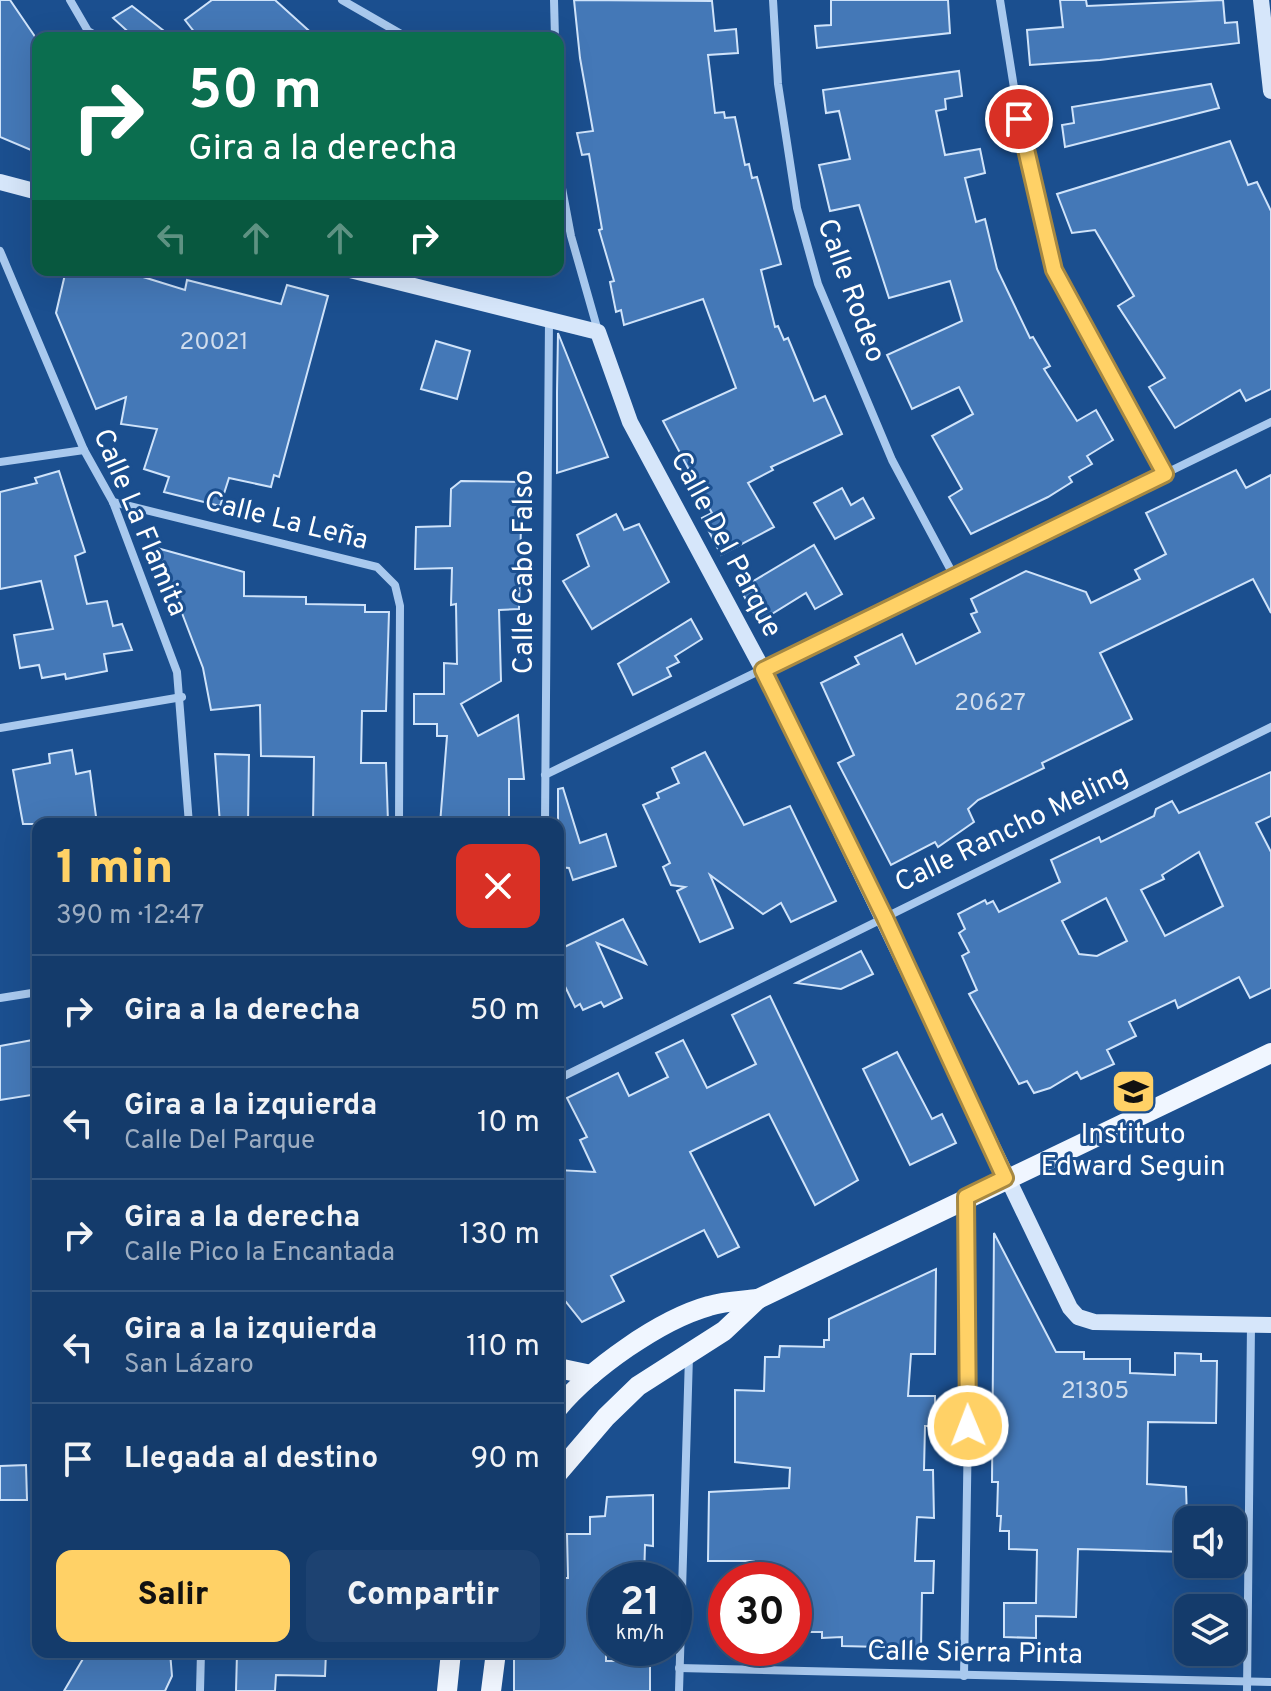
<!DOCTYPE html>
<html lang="es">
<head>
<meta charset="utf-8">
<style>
	body { margin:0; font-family:Overpass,sans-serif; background:#1d4271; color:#f1f3f6; height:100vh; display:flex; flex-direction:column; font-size:30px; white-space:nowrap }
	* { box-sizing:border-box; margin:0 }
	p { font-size:26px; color:#9dadc1 }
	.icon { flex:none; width:44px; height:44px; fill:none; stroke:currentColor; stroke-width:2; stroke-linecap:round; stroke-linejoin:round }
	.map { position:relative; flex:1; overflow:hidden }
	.panel { position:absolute; left:32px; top:818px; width:532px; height:840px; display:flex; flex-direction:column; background:#143b6b; border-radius:16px; box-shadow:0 8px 32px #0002,0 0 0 2px #33557e }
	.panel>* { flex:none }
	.top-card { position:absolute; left:32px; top:32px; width:532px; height:244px; border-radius:16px; box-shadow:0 8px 32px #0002,0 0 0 2px #33557e; background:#0b6e4f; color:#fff; overflow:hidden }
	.fabs { position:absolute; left:1174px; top:1506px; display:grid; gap:16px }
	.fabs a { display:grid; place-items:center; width:72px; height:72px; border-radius:16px; background:#143b6b; box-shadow:0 8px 32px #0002,0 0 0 2px #33557e; font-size:40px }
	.speed { position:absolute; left:588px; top:1562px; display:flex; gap:16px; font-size:40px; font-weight:700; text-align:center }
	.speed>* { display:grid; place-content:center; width:104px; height:104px; border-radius:50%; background:#143b6b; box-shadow:0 8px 32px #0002,0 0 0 2px #33557e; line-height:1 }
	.speed small { font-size:20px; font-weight:400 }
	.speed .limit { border:12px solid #d22; background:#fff; color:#111 }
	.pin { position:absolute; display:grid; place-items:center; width:68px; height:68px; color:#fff; margin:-34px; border:4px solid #fff; border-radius:50%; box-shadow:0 2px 8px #0007 }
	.me { position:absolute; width:88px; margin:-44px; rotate:359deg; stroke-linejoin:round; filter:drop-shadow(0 0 6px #0008) }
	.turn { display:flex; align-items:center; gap:28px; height:168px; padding:0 24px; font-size:36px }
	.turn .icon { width:104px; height:104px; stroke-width:2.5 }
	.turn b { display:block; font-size:56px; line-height:68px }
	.lanes { display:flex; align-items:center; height:76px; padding:0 24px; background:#0003; justify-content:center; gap:40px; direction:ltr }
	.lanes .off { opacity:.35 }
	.round { display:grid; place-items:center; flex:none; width:84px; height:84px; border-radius:16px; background:#1d4271 }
	.head { display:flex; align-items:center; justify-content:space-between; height:136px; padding:0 24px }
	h1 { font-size:48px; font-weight:800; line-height:60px; color:#ffd166 }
	.primary-button { display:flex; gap:16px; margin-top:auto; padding:16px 24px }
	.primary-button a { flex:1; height:92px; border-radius:16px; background:#ffd166; color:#111; font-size:32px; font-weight:800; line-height:92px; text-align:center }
	.primary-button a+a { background:#1d4271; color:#f1f3f6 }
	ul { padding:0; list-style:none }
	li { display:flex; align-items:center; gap:24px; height:112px; padding:0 24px; border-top:2px solid #33557e }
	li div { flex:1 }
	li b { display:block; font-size:30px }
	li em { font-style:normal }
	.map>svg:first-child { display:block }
	.building { fill:#4478b7; stroke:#cfe3fa; stroke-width:2; fill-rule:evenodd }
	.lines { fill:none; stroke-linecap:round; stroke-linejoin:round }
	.street { stroke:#a9c9ee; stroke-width:8 }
	.secondary { stroke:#d6e6fa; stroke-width:16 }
	.primary { stroke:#f0f6ff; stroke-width:20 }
	.route-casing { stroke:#a68842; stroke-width:20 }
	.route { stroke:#ffd166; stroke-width:14 }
	.labels { text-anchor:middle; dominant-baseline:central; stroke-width:6; stroke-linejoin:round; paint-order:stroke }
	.number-label { font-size:24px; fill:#d0dded }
	.street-label { font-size:28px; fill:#fff; stroke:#1b4f8f }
	.poi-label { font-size:28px; fill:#fff; stroke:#1b4f8f }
</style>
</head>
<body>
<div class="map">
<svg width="1271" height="1691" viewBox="0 0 1271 1691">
	<rect width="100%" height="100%" fill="#1b4f8f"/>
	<!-- building -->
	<g class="building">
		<polygon points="0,0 10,0 38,41 38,153 0,137"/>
		<polygon points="212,0 275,0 317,38 199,38 185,20"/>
		<polygon points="574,0 712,1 715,31 736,29 738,53 708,55 715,113 724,112 725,118 735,117 745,165 749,164 752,178 757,177 781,264 761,270 775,327 778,326 784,340 788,338 814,401 825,396 842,434 771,467 773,470 748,483 774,527 721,555 702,518 712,513 663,421 736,388 703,299 624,325 621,310 616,312 610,282 614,281 599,230 602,229 589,154 582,155 577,133 593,131 580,58"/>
		<polygon points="831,0 948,0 950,33 817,48 815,26 831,25"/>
		<polygon points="1060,0 1086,0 1087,6 1223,0 1225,23 1237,22 1239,43 1100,60 1030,65 1027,30 1063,27"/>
		<polygon points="132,6 173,38 135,38 113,18"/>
		<polygon points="959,71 962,96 945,99 946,109 936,111 945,155 980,149 985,173 965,178 976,222 985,219 997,269 1030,338 1033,337 1050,366 1044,369 1077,421 1096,410 1113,440 1087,456 1092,464 1069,477 1072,482 1048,497 971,534 949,497 962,489 932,436 973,414 959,387 912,409 887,355 962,321 950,281 889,298 859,205 830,211 819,165 850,159 839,111 826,113 823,90"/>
		<polygon points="1211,84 1219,108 1065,147 1062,125 1074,123 1072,107"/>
		<polygon points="1230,141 1248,185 1257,182 1271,211 1271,389 1246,401 1240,390 1175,428 1149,387 1165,378 1118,306 1134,296 1095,230 1072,233 1057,194"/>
		<polygon points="66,270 142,270 140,276 185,290 187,280 281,304 287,285 328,296 279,477 274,475 271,487 229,478 220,506 164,492 169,477 144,469 157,429 121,424 126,397 96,409 56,313"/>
		<polygon points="558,333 608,457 557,473 557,392"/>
		<polygon points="436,341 470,351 457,399 421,389"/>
		<polygon points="1236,470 1246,488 1271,475 1271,613 1253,579 1100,653 1132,719 1042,763 1044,768 978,800 968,809 974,822 938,847 935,842 891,865 838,763 854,755 821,683 859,664 855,657 902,634 916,664 980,632 971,614 977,612 971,599 1026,571 1086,592 1091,603 1140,579 1135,570 1166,554 1146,513"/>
		<polygon points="59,471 85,552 75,556 87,604 107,601 113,626 122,624 132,650 104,654 107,671 66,679 65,674 42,678 39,665 20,668 14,635 53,629 41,581 0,589 0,492 37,483 35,478"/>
		<polygon points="461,481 522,482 519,609 499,610 501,681 461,704 478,736 518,715 524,779 509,779 509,824 440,824 447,736 437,736 437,724 414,724 414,694 444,694 444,663 457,664 456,604 451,605 452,568 415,569 416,527 450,526 451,489"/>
		<polygon points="842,488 851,505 863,498 874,518 835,539 814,503"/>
		<polygon points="616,514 624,530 639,524 669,582 592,629 563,581 589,566 577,535"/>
		<polygon points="814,545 842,594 815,609 806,593 759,622 740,589"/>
		<polygon points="157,548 244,572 244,596 306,597 306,604 365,605 365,612 389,612 386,711 362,711 361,763 386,763 388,822 313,824 314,757 261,756 260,705 211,710 203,668"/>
		<polygon points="691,619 702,639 675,656 679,662 667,668 671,676 633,695 618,664"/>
		<polygon points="72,750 76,774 90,771 97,824 23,824 13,770 50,763 49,754"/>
		<polygon points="705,752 744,825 790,806 836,901 791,922 781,903 763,914 710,875 733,928 700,942 677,891 685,887 671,885 663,867 670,863 643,805 659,798 657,793 679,783 672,768"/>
		<polygon points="215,754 249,755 248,824 220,824"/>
		<path d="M1271,772V816L1256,823L1271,852V988L1250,998L1239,977L1178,1008L1175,1000L1129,1022L1136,1036L1107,1050L1114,1064L1081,1079L1077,1072L1050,1088L1034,1093L1027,1081L1019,1084L969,994L977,990L962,956L969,952L959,933L965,929L958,914L985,900L987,904L993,901L999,912L1060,882L1051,860L1099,837L1101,842L1154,816L1156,809L1172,801L1179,813ZM1199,852L1223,906L1165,936L1141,890L1164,879L1162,875ZM1106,898L1127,941L1097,956L1079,954L1062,921Z"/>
		<polygon points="563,788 580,843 606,834 616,866 573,880 569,868 558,867 558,789"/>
		<polygon points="623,919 646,964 597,943 622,998 604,1007 601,1002 583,1010 580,1004 575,1007 558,972 558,950"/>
		<polygon points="861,951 873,974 841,989 796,983"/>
		<polygon points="770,996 858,1180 815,1205 769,1114 690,1152 739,1247 718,1257 704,1230 611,1276 624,1301 582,1322 566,1302 558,1306 558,1170 595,1172 580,1140 587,1137 567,1098 618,1073 629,1096 668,1077 656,1053 683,1040 707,1088 756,1064 732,1015"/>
		<polygon points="38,1039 38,1094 0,1100 0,1046"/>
		<polygon points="897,1052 932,1119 942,1114 956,1143 910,1165 863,1069"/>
		<polygon points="994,1233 1056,1352 1084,1352 1084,1359 1130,1359 1130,1373 1175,1375 1175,1353 1201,1354 1201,1361 1217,1361 1216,1423 1148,1422 1147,1484 1186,1487 1188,1549 1185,1552 1078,1549 1076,1617 1036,1616 1036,1638 1004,1637 1004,1603 1036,1603 1037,1550 1009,1549 1009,1531 1000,1531 1001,1516 997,1516 998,1482 992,1482"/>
		<polygon points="936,1269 935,1354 911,1354 908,1396 935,1396 935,1426 925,1426 924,1470 933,1470 934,1518 917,1517 915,1561 934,1561 933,1593 922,1593 921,1648 842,1646 842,1637 822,1638 822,1632 794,1632 794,1580 754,1580 754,1561 708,1561 709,1492 789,1488 790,1468 735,1462 735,1390 764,1391 765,1357 779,1357 780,1346 824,1347 824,1340 829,1340 829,1319"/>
		<polygon points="26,1465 27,1500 0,1500 0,1466"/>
		<polygon points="653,1495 653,1546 645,1545 644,1580 606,1580 606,1661 650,1661 650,1691 514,1691 514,1652 558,1652 558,1578 568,1578 567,1534 590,1534 590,1517 605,1516 607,1497"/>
		<polygon points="87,1652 170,1652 172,1676 165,1691 64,1691"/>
		<polygon points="326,1652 325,1676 276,1675 275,1691 236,1691 237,1653"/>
	</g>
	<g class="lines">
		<!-- street -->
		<g class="street">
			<polyline points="70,0 88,31 100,38"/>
			<polyline points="342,0 408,38"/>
			<polyline points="554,0 555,38"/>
			<polyline points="773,0 778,84 797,208 818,284 892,460 954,576"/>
			<polyline points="1000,0 1019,119 1054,270 1165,474"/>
			<polyline points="558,167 571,236 598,331"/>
			<polyline points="0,251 84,450 113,502 177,672 189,824"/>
			<polyline points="0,462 84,450"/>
			<polyline points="113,502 377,567 395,585 400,606 399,824"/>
			<polyline points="0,728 182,697"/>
			<polyline points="545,775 1271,422"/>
			<polyline points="545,824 549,320"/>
			<polyline points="0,998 38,992"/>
			<polyline points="558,1079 1271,727"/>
			<polyline points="679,1668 1271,1682"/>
			<polyline points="964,1676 968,1426 966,1201"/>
			<polyline points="200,1691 201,1652"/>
			<polyline points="679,1691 689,1356"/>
			<polyline points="1247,1691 1251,1325"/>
		</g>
		<!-- secondary -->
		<g class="secondary">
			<polyline points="1261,0 1271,91"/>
			<polyline points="0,182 38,192"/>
			<polyline points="350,270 598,332 630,422 763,670 1070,1308 1078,1317 1094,1322 1271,1325"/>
		</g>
		<!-- primary -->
		<g class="primary">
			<polyline points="558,1368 591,1375"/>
			<path d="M558,1408C591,1369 659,1320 709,1306C725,1301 742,1301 758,1299"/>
			<polyline points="558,1473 606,1417 638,1386 724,1331 758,1299 1271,1053"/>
			<polyline points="447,1691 451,1652"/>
			<polyline points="491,1691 496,1652"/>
		</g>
	</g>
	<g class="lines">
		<defs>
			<polyline id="route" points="968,1426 966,1197 1005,1178 885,918 763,670 1165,474 1054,270 1019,119"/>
		</defs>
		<!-- route casing -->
		<use href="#route" class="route-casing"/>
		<!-- route -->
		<use href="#route" class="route"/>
	</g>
	<!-- icons -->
	<defs>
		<symbol id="school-square" viewBox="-11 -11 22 22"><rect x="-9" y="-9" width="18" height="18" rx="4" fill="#ffd166" stroke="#1b4f8f"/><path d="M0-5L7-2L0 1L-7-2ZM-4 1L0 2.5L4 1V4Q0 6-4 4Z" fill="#111"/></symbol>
	</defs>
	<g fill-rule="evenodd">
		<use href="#school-square" x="1108" y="1066" width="51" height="51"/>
	</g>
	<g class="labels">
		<!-- number labels -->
		<g class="number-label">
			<text x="214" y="343">20021</text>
			<text x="990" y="704">20627</text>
			<text x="1095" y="1392">21305</text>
		</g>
		<!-- street labels -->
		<g class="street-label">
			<text transform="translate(850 291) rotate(70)">Calle Rodeo</text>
			<text transform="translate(286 522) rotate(14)">Calle La Leña</text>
			<text transform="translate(139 523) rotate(67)">Calle La Flamita</text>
			<text transform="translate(725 545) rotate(62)">Calle Del Parque</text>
			<text transform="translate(525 572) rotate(-90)">Calle Cabo Falso</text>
			<text transform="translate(1012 830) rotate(-26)">Calle Rancho Meling</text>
			<text transform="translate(975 1654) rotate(1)">Calle Sierra Pinta</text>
		</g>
		<!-- poi labels -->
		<g class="poi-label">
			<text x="1133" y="1136">Instituto<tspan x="1133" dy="32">Edward Seguin</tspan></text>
		</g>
	</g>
</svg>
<div class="fabs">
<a><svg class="icon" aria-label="sound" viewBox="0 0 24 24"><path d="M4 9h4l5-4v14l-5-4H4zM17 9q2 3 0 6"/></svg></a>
<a><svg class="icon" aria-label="layers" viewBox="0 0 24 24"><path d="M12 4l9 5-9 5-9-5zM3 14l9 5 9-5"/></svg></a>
</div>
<div class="speed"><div>21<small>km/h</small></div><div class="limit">30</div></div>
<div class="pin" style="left:1019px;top:119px;background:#d93025"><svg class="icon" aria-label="arrive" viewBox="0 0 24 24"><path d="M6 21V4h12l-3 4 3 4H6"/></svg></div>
<svg class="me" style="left:968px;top:1426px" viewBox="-20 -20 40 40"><circle r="17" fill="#ffd166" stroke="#fff" stroke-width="3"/><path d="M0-11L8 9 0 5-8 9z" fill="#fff"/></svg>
<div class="top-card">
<div class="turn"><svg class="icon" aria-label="right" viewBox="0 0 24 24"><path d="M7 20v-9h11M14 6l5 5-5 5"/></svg><div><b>50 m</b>Gira a la derecha</div></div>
<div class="lanes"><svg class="icon off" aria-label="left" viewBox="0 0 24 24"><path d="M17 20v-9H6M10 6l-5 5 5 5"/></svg><svg class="icon off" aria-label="ahead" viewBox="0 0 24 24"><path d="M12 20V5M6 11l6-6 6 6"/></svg><svg class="icon off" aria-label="ahead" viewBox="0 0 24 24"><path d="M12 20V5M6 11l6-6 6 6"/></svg><svg class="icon" aria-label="right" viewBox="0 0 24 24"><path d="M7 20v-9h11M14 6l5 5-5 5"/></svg></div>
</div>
<section class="panel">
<div class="head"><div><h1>1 min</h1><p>390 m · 12:47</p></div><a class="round" style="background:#d93025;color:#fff"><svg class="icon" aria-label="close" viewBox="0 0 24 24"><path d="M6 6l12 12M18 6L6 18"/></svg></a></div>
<ul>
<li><svg class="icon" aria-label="right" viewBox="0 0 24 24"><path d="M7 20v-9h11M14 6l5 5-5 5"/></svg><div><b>Gira a la derecha</b></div><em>50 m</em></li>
<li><svg class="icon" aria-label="left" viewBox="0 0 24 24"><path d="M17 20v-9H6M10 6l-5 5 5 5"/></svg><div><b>Gira a la izquierda</b><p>Calle Del Parque</p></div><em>10 m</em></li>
<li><svg class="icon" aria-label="right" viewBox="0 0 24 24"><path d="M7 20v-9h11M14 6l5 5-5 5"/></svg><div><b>Gira a la derecha</b><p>Calle Pico la Encantada</p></div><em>130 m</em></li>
<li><svg class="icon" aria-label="left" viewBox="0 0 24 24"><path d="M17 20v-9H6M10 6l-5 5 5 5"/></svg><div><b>Gira a la izquierda</b><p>San Lázaro</p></div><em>110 m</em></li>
<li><svg class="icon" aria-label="arrive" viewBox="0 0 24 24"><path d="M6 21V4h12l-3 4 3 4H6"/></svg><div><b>Llegada al destino</b></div><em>90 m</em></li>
</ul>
<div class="primary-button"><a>Salir</a><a>Compartir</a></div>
</section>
</div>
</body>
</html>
